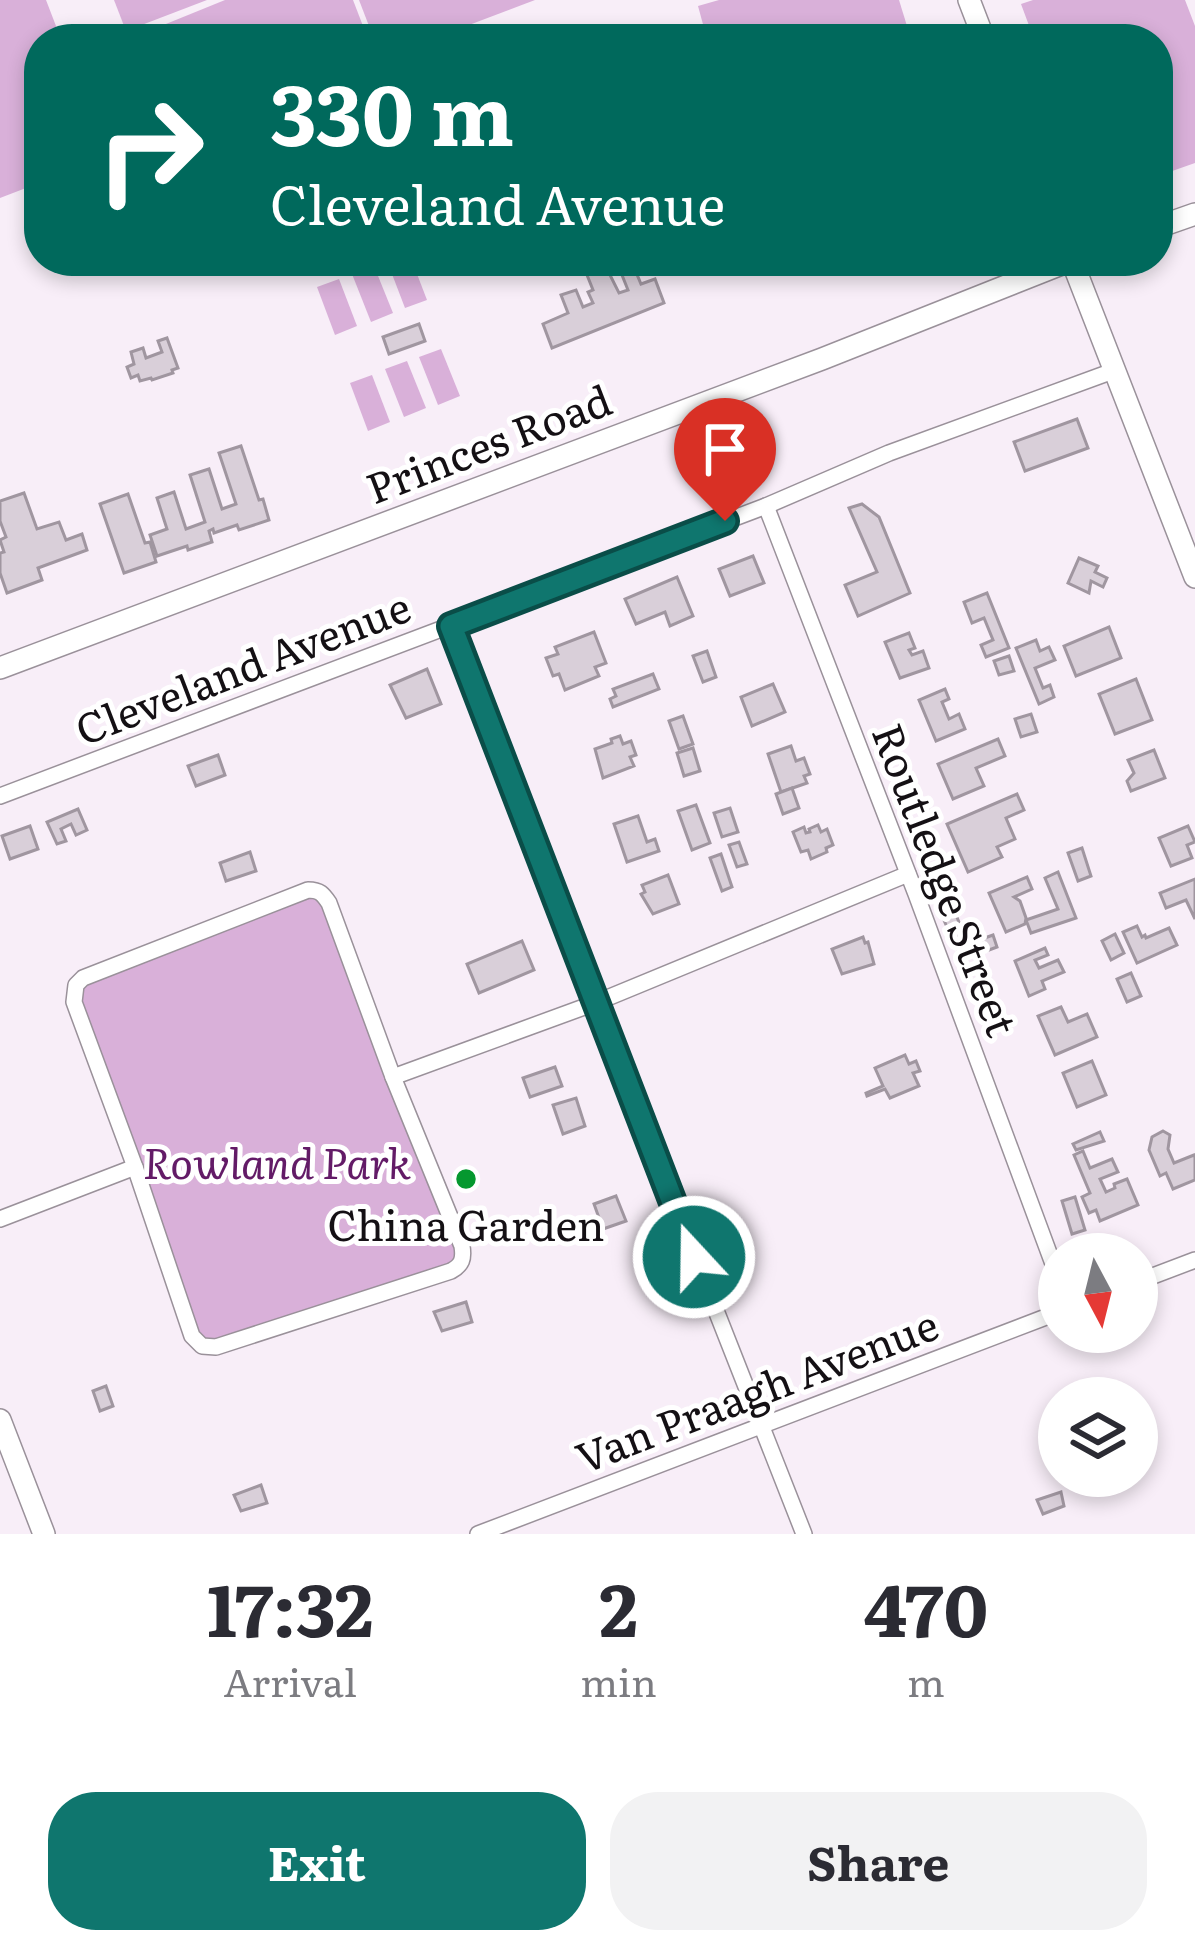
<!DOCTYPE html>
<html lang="en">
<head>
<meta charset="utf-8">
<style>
	body { margin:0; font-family:Literata,serif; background:#f2f2f3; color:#2b2b33; height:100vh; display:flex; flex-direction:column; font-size:45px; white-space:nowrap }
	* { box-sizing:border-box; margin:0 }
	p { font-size:39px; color:#7c7c81 }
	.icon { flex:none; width:66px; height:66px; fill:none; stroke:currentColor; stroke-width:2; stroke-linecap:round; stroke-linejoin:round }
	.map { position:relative; height:1534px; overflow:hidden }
	.details { display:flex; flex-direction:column; background:#fff; flex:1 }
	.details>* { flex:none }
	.top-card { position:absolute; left:24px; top:24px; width:1149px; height:252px; border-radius:48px; box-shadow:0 6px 18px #0003; background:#00695c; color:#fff; overflow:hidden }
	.needle { width:78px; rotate:173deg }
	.tools { position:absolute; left:1038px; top:1233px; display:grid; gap:24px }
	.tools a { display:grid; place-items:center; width:120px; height:120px; border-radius:50%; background:#fff; box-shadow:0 6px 18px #0003; font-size:60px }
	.pin { position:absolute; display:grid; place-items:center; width:102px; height:102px; color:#fff; margin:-123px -51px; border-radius:50% 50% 50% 0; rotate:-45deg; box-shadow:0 0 12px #0007 }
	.pin .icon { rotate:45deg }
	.me { position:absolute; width:132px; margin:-66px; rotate:339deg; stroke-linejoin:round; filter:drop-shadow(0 0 9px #0008) }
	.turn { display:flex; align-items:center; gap:42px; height:252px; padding:0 48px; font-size:54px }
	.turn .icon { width:156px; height:156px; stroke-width:2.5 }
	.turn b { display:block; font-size:84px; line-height:102px }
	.eta { display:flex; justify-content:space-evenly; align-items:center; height:204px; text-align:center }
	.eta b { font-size:72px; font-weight:700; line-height:84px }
	.primary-button { display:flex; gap:24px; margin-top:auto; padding:24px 48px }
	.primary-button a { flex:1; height:138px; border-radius:48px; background:#0f766e; color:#fff; font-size:48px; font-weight:700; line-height:138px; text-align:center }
	.primary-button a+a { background:#f2f2f3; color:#2b2b33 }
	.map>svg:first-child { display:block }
	.green { fill:#d9b0d9 }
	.building { fill:#d9cfd9; stroke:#a096a0; stroke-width:3 }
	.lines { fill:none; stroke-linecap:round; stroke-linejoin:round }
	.street-casing { stroke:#9a919a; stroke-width:18 }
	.secondary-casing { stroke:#9a919a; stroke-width:24 }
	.street { stroke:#fff; stroke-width:15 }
	.secondary { stroke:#fff; stroke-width:21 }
	.route-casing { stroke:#0a4d48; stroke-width:30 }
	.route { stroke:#0f766e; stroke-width:21 }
	.poi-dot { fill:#05982f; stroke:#fff; stroke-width:4.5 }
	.labels { text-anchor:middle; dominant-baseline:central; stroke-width:10; stroke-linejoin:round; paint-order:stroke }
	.street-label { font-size:42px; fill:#141014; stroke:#fff }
	.park-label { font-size:42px; font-style:italic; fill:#631b67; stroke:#fff }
	.poi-label { font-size:42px; fill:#141014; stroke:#fff }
</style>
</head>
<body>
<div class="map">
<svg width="1195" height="1534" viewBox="0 0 1195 1534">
	<rect width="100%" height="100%" fill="#f8eef8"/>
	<!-- green -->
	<g class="green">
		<polygon points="0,0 46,0 61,39 39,39 39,183 0,198"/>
		<polygon points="114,0 207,0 126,31"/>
		<polygon points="225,0 353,0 368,39 129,39"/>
		<polygon points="359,0 535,0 432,39 374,39"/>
		<polygon points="719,0 899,0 911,39 707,39 698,6"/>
		<polygon points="1033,0 1185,0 1195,26 1195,163 1158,176 1158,39 1034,39 1021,4"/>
		<polygon points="387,261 412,261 427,300 405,308"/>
		<polygon points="374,266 393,313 371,322 352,274"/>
		<polygon points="339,279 357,326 335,335 317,287"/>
		<polygon points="441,349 460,396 438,405 419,357"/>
		<polygon points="407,361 426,408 404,417 385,369"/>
		<polygon points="372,375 390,422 368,431 350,383"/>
		<polygon points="318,888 464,1260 196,1351 72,985"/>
	</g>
	<!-- building -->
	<g class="building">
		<polygon points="594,261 603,261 619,293 628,290 620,270 633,265 641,284 655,279 664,303 552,348 543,324 568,313 561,295 576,290 583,307 593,303 588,292 593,290 583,265"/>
		<polygon points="419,324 425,341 389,354 383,337"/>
		<polygon points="167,338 178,368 172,370 173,373 152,380 151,378 140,381 138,375 131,378 127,367 134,364 131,352 143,348 146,358 162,352 158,341"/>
		<polygon points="1077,419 1088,448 1025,471 1014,442"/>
		<polygon points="241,446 259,500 263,499 269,520 239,530 237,525 214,533 213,529 209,531 212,542 188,550 187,546 157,556 150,535 167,529 157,498 174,492 186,529 205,522 190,475 209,469 222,509 236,504 219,453"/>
		<polygon points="24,493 37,529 59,522 66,540 82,534 87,550 38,568 42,580 7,593 0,573 0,553 4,552 0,540 6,537 0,521 0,501"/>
		<polygon points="128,494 145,543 150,542 156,562 124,573 100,504"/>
		<polygon points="862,504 879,517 910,593 858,616 845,585 877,572 849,508"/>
		<polygon points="753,556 764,583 730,596 719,569"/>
		<polygon points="1079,558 1098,566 1095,572 1107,578 1103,587 1091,581 1089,593 1068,583"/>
		<polygon points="677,577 693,616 670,626 665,612 636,624 625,599"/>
		<polygon points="987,593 1009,648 986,657 981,645 993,640 984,618 972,623 964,602"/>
		<polygon points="1109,627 1121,658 1076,676 1064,646"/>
		<polygon points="594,632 606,663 595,667 599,676 565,690 559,674 553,676 546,658 558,654 555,647"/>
		<polygon points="909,633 915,648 909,650 912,655 923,651 929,668 900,678 885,642"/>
		<polygon points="1036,640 1040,651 1049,647 1055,660 1035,668 1043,688 1050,685 1054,697 1039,704 1016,648"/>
		<polygon points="707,651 716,677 703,682 693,656"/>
		<polygon points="1009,656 1014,671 999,675 994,661"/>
		<polygon points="427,669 441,704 406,718 390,685"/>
		<polygon points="653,674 659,689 613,707 610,699 616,696 613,689"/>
		<polygon points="1136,679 1152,720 1115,734 1099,694"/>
		<polygon points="773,684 785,712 752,726 741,697"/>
		<polygon points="945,689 949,699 942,702 949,719 959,714 965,729 936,741 919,700"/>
		<polygon points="1031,714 1037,732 1021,737 1015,719"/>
		<polygon points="683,716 693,744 679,749 669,721"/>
		<polygon points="620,736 623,744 631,741 636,755 630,757 634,766 603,778 595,749 612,743 611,739"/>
		<polygon points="998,739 1005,756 976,768 984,786 953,799 938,764"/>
		<polygon points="791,746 796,761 804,758 810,774 804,776 807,783 781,792 768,754"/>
		<polygon points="693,748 700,771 684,776 677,753"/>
		<polygon points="1154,750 1165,778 1131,791 1127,781 1134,773 1128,760"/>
		<polygon points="218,755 225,775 196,786 188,766"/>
		<polygon points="792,788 799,808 783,814 776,794"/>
		<polygon points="1017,794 1024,810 1006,818 1015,839 997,847 1002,857 968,872 947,824"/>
		<polygon points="696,805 710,843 692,850 678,811"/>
		<polygon points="730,808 738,832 722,837 714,813"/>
		<polygon points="78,809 87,830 76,835 71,824 61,829 66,841 57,844 47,822"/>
		<polygon points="638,816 647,842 655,839 659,851 627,862 614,824"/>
		<polygon points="818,825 821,832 827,829 833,845 826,848 827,852 811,859 808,850 801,852 793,832 804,827 806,833 810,832 809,829"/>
		<polygon points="30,826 38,849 10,859 2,836"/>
		<polygon points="1188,826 1195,842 1187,845 1192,858 1171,866 1159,838"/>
		<polygon points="739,842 747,864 737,867 729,845"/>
		<polygon points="1082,848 1091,876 1078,881 1068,853"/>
		<polygon points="250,852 256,871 226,881 220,863"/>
		<polygon points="721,854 732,887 722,891 710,858"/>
		<polygon points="1058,872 1076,918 1031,933 1026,920 1058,909 1045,878"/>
		<polygon points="668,875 679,904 653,914 641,894 645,892 642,885"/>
		<polygon points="1027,877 1032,889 1014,897 1020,901 1026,918 1025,924 1006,932 989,893"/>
		<polygon points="1195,879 1195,919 1186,900 1166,908 1160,893"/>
		<polygon points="954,910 968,944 993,935 997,947 962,960 942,916"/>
		<polygon points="1137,926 1142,937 1145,935 1146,938 1169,928 1177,945 1137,963 1123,932"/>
		<polygon points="1115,934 1124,953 1111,960 1102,941"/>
		<polygon points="863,937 865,943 868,942 874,964 842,974 832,949"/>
		<polygon points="522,941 534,970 479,993 467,964"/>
		<polygon points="1045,948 1048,955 1035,960 1039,968 1058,960 1064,972 1042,981 1045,989 1029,996 1015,961"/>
		<polygon points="1131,973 1141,996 1127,1002 1117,979"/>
		<polygon points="1061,1007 1068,1022 1087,1014 1097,1037 1055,1055 1038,1016"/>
		<polygon points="905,1055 909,1064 916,1061 920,1071 913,1073 919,1086 890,1098 885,1089 867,1096 866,1093 883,1086 875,1068"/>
		<polygon points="1092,1061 1106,1095 1077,1107 1063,1073"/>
		<polygon points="555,1067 562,1086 530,1097 523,1078"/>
		<polygon points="576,1098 585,1126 563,1134 553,1105"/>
		<polygon points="1163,1131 1170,1135 1168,1149 1174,1163 1194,1155 1195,1157 1195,1180 1173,1189 1166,1173 1160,1176 1149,1150 1152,1137"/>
		<polygon points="1100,1132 1104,1141 1076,1150 1073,1144"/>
		<polygon points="1083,1151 1090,1168 1112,1159 1118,1172 1100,1179 1106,1192 1115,1188 1114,1184 1127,1179 1138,1205 1100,1221 1096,1210 1089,1213 1082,1197 1090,1193 1074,1155"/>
		<polygon points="616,1196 626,1221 603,1229 594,1204"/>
		<polygon points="1075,1197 1085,1230 1072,1234 1062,1201"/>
		<polygon points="466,1302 472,1322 442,1331 434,1312"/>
		<polygon points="106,1386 113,1406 100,1411 93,1391"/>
		<polygon points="261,1485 267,1503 241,1511 234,1495"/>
		<polygon points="1061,1492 1064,1506 1043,1514 1037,1500"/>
	</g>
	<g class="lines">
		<defs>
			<g id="street">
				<polyline points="766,506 916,894 1059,1280"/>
				<polyline points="451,626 595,1003 804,1534"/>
				<polyline points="0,796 766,506 889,453 1113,371"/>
				<path d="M308,890C320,890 323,894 329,903L393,1077L462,1246C464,1259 462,1265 451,1271L216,1347L202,1346L192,1336L135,1167L74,1002L76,985L83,978Z"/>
				<polyline points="393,1077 595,1003 908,874"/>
				<polyline points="0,1219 135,1167"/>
				<polyline points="1137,1282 1195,1260"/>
				<polyline points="478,1534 1059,1312"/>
			</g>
			<g id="secondary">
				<polyline points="969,0 984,39"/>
				<polyline points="1158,227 1195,214"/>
				<polyline points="1072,261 1195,577"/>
				<polyline points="0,668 822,359 1069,261"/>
				<polyline points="0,1420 44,1534"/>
			</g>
		</defs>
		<!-- street casing -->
		<use href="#street" class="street-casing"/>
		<!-- secondary casing -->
		<use href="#secondary" class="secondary-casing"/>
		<!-- street -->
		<use href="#street" class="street"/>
		<!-- secondary -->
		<use href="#secondary" class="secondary"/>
	</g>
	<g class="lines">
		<defs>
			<polyline id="route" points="694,1257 451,626 725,521"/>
		</defs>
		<!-- route casing -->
		<use href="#route" class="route-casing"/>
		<!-- route -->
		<use href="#route" class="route"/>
	</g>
	<!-- markers -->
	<circle class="poi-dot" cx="466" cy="1179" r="12"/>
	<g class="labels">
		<!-- street labels -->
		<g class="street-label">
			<text transform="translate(488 442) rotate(-21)">Princes Road</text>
			<text transform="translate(242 666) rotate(-21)">Cleveland Avenue</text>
			<text transform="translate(947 879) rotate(69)">Routledge Street</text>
			<text transform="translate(756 1389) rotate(-21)">Van Praagh Avenue</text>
		</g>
		<!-- park labels -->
		<g class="park-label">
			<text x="277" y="1161">Rowland Park</text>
		</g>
		<!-- poi labels -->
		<g class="poi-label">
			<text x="466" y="1223">China Garden</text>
		</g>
	</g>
</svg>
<div class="tools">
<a><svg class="needle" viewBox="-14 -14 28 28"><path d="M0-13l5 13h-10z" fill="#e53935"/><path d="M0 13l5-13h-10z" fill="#7c7c81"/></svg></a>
<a><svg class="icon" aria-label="layers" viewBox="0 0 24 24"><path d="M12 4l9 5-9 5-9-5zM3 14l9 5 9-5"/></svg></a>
</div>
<div class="pin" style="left:725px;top:521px;background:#d93025"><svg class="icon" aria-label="arrive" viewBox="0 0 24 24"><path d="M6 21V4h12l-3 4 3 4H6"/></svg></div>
<svg class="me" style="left:694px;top:1257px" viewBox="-20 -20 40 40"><circle r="17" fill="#0f766e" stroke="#fff" stroke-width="3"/><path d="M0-11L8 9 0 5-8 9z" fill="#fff"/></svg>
<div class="top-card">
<div class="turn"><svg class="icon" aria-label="right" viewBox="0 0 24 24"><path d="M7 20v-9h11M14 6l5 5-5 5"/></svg><div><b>330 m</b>Cleveland Avenue</div></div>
</div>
</div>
<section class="details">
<div class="eta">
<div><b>17:32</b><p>Arrival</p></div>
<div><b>2</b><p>min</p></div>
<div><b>470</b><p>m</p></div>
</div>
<div class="primary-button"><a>Exit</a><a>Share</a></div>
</section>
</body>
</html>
